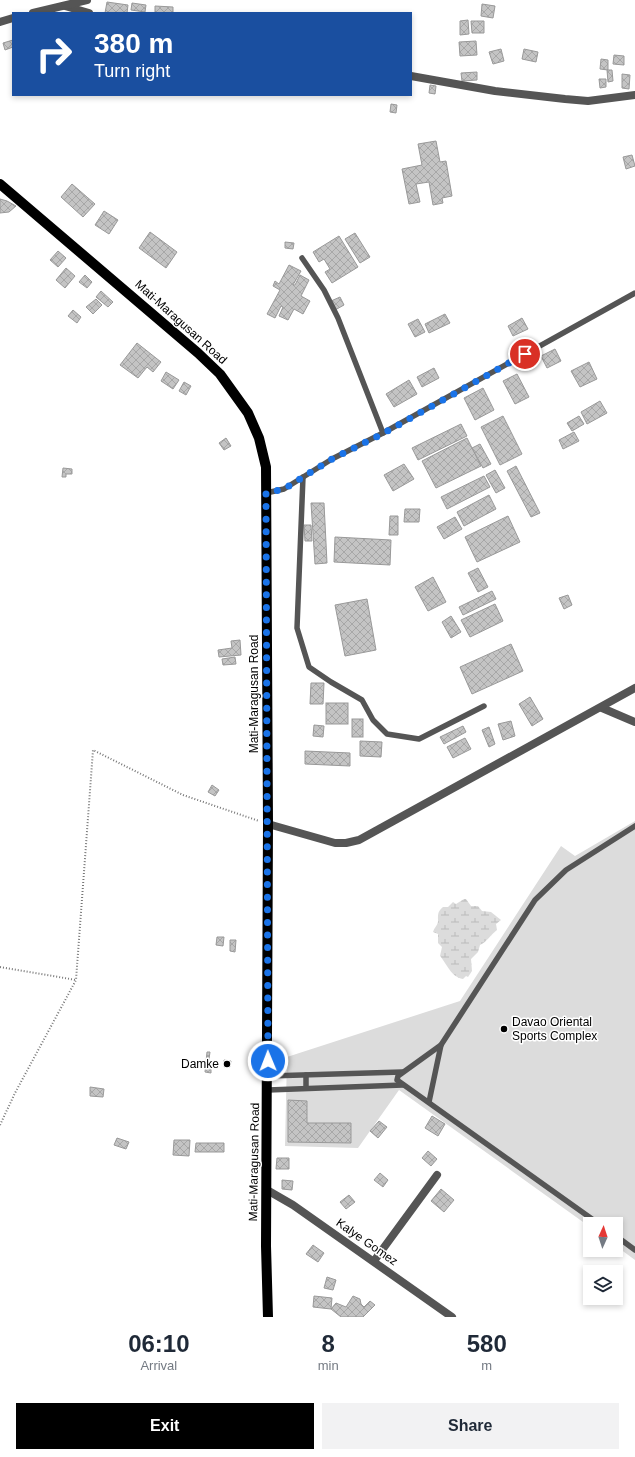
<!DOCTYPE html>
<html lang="en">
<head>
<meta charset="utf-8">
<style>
	body { margin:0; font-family:Helvetica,sans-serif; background:#f2f2f3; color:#1f2937; height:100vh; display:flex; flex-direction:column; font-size:15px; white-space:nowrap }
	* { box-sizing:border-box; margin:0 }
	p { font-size:13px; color:#747a83 }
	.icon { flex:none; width:22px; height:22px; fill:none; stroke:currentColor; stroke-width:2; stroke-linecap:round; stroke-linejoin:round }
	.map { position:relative; height:1317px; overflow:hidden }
	.drawer { display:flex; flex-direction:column; background:#fff; flex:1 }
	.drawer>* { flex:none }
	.hud { position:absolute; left:12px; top:12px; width:400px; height:84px; border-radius:0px; box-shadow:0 2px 6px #0003; background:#1a4fa0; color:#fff; overflow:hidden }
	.needle { width:26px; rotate:3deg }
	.tools { position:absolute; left:583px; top:1217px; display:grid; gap:8px }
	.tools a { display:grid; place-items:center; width:40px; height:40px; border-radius:0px; background:#fff; box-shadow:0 2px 6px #0003; font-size:20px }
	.pin { position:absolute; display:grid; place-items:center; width:34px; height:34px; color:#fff; margin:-17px; border:2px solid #fff; border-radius:50%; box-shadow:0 1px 4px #0007 }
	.me { position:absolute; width:44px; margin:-22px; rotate:359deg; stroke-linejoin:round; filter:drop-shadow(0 0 3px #0008) }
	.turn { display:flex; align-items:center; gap:14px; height:84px; padding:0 16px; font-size:18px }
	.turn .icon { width:52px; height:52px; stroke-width:2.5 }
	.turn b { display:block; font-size:28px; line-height:34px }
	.eta { display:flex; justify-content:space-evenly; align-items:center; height:68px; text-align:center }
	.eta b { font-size:24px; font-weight:700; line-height:28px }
	.primary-button { display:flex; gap:8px; margin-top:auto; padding:8px 16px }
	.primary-button a { flex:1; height:46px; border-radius:0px; background:#000; color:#fff; font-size:16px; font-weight:700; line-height:46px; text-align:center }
	.primary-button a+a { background:#f2f2f3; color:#1f2937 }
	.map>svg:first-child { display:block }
	.wetland { fill:url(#wetland-marsh) }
	.pitch { fill:#dcdcdc }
	.building { fill:url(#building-cross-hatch); stroke:#999 }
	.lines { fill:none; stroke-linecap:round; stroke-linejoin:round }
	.path { stroke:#777; stroke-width:2; stroke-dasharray:1 2; stroke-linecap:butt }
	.service { stroke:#555; stroke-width:5.5 }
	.minor { stroke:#555; stroke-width:8 }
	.primary { stroke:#000; stroke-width:10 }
	.route { stroke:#1a73e8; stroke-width:7; stroke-dasharray:0 12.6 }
	.poi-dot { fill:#000; stroke:#fff; stroke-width:1.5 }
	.labels { text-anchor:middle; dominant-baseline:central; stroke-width:3; stroke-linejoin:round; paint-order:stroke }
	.street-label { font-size:12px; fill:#000; stroke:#fff }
	.poi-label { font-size:12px; fill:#000; stroke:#fff; text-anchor:start }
</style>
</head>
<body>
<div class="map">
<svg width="635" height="1317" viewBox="0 0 635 1317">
	<defs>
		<pattern id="wetland-marsh" width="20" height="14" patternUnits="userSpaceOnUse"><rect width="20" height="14" fill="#dcdcdc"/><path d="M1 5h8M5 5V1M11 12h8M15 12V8" fill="none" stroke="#bbb"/></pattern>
		<pattern id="building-cross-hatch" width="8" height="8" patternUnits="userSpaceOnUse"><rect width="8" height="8" fill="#c4c4c4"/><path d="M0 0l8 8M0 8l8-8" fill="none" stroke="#a7a7a7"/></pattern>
	</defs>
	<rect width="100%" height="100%" fill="#fff"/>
	<!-- wetland -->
	<path class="wetland" d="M464,899H466L471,906H478L482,911L491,912L501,920L496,924L497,930C490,935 488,941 480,945L478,952L471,959L472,971L468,977L466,976L463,979C451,977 447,964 440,956L442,947L438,943V934L433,932C434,928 437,926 438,922C438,915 437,912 443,907H448L453,902L456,904Z"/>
	<!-- pitch -->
	<polygon class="pitch" points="635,821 635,1260 616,1246 616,1224 590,1224 590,1227 399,1090 358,1148 285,1146 287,1057 460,1001 561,846 575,856"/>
	<!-- building -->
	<g class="building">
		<polygon points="107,2 128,5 127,13 105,13"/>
		<polygon points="132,3 146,5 145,12 131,10"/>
		<polygon points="482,4 495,6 493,18 481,16"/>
		<polygon points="155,6 173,7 173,13 155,13"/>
		<polygon points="468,20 469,34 460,35 460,21"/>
		<polygon points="471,21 484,21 484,33 472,33"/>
		<polygon points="13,40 13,47 5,50 3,43"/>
		<polygon points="476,41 477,55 460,56 459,42"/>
		<polygon points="501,49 504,61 493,64 489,52"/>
		<polygon points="524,49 538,52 536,62 522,59"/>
		<polygon points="614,55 624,56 624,65 613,64"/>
		<polygon points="601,59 608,60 608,70 600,69"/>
		<polygon points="607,70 612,70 613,81 608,82"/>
		<polygon points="477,72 477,80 462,81 461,73"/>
		<polygon points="622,74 630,75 629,89 622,88"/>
		<polygon points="599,79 606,79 606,87 600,88"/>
		<polygon points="430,85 436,86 435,94 429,93"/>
		<polygon points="391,104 397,105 396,113 390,112"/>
		<polygon points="436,141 440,162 446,161 452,196 442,198 443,203 433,205 429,182 416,184 420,202 409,204 402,169 422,165 418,144"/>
		<polygon points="632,155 635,166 626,169 623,157"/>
		<polygon points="72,184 95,204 83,217 61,197"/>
		<polygon points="0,199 7,201 16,206 9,212 0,213"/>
		<polygon points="104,211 118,220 109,234 95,225"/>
		<polygon points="150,232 177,252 166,268 139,248"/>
		<polygon points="355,233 370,257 360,263 345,239"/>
		<polygon points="339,236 358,267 332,283 325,272 330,269 324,259 319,262 313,252"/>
		<polygon points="285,242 294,243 293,249 285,248"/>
		<polygon points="58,251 66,258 58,267 50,260"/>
		<polygon points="289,265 301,271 293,285 295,285 300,275 309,280 301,296 310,301 303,314 294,309 288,320 279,316 283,307 281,306 275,318 267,314 280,290 273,286 275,281 279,284"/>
		<polygon points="66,268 75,276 65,288 56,280"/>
		<polygon points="85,275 92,282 87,288 79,282"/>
		<polygon points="101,291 113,302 108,307 96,297"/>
		<polygon points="340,297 344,305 335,310 331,301"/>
		<polygon points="96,299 102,305 93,314 86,307"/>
		<polygon points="73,310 81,317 77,323 68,316"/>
		<polygon points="445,314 450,323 429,333 425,324"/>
		<polygon points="522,318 528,329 513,336 508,326"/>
		<polygon points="418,319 425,332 415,337 408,324"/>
		<polygon points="137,343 161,362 153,372 147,367 138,378 120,365"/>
		<polygon points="555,349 561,361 547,368 541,356"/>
		<polygon points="589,362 597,379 580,387 571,371"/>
		<polygon points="434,368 439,378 422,387 417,377"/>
		<polygon points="166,372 179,380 173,389 161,381"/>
		<polygon points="517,374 529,397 515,404 503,381"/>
		<polygon points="409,380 417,394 394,407 386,394"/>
		<polygon points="184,382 191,386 186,395 179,391"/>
		<polygon points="483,388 494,410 475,420 464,398"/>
		<polygon points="600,401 607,413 587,424 581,412"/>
		<polygon points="503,416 522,454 500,465 481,427"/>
		<polygon points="579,416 584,424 572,431 567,423"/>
		<polygon points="461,424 467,436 418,460 412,448"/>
		<polygon points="574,432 579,441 563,449 559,440"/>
		<polygon points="226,438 231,446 224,450 219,443"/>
		<polygon points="467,438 481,466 436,488 422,461"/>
		<polygon points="480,444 491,464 483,468 472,448"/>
		<polygon points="404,464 414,479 393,491 384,475"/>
		<polygon points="516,466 540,513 531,517 507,471"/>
		<polygon points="63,468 72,469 72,474 66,474 66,477 62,477"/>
		<polygon points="495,470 505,488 496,493 486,475"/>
		<polygon points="484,476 490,487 447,509 441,497"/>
		<polygon points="489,495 496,509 464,526 457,512"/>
		<polygon points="311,503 324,503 327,563 315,564"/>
		<polygon points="405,509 420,509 419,522 404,522"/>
		<polygon points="390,516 398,516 398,535 389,535"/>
		<polygon points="508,516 520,542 477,562 465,537"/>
		<polygon points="455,517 462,529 444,539 437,527"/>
		<polygon points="304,525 311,525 312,541 305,541"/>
		<polygon points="335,537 391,540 390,565 334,562"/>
		<polygon points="478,568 488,587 478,592 468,573"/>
		<polygon points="433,577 446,602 428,611 415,587"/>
		<polygon points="492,591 496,599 463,615 459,607"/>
		<polygon points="568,595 572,605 564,609 559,598"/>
		<polygon points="367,599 376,650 345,656 335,605"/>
		<polygon points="495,604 503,621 470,637 461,620"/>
		<polygon points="451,616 461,632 451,638 442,622"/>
		<polygon points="240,640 241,655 219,657 218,650 232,648 231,641"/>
		<polygon points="511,644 523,671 472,694 460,667"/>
		<polygon points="235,657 236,664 223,665 222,659"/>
		<polygon points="311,683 324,683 323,704 310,704"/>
		<polygon points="530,697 543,719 532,726 519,704"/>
		<rect x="326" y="703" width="22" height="21"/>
		<rect x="352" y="719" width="11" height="18"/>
		<polygon points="511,721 515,736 503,740 498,724"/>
		<polygon points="314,725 324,726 323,737 313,736"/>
		<polygon points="463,726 466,732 444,744 440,737"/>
		<polygon points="489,727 495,744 489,747 482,730"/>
		<polygon points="465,738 471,749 453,758 447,747"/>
		<polygon points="360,741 382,742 381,757 360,756"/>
		<polygon points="305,751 350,753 350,766 305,764"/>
		<polygon points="212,785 219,790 215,796 208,792"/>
		<polygon points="217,937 224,937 223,946 216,945"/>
		<polygon points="230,940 236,940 235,952 230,951"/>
		<polygon points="207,1052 210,1052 208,1066 211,1066 211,1073 205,1072"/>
		<polygon points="224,1060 231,1061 230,1067 224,1066"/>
		<polygon points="90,1087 104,1089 103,1097 90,1096"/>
		<polygon points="288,1100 307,1101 307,1123 351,1123 351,1143 288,1142"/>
		<polygon points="432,1116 445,1124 438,1136 425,1128"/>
		<polygon points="379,1121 387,1127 378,1138 370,1131"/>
		<polygon points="117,1138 129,1142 126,1149 114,1145"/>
		<polygon points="174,1140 190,1140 189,1156 173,1155"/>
		<polygon points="196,1143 224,1143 224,1152 195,1152"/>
		<polygon points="428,1151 437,1159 431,1166 422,1158"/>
		<polygon points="277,1158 289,1158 289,1169 276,1169"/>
		<polygon points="380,1173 388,1180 383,1187 374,1180"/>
		<polygon points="282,1180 293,1181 292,1190 282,1189"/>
		<polygon points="441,1189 454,1200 444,1212 431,1201"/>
		<polygon points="349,1195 355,1202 346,1209 340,1202"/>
		<polygon points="313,1245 324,1253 318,1262 306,1254"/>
		<polygon points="327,1277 336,1280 333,1290 324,1288"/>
		<polygon points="314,1296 332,1298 331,1309 313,1307"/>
		<polygon points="353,1296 360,1299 361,1304 364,1307 370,1301 375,1305 363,1317 341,1317 331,1309 336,1303 346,1307"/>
	</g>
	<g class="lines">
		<!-- path -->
		<g class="path">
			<polyline points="0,967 76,980"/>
			<polyline points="0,1125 15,1093 76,980 93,750 183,795 259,821"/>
		</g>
		<!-- service -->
		<g class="service">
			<polyline points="302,258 324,290 338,318 383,433"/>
			<polyline points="303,477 297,628 309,667 331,682 362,700 373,720 387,734 419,739 484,706"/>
			<polyline points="266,493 284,489 332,459 383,433 635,293"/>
			<polyline points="441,1045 398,1076 397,1080 599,1224"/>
			<polyline points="306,1075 306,1088"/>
			<polyline points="268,1076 402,1072"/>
			<polyline points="268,1090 403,1085"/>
			<polyline points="429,1102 441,1045 535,900 566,870 635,826"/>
			<polyline points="616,1236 635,1250"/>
		</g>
		<!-- minor -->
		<g class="minor">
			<polyline points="65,6 89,13"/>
			<polyline points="33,13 87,0"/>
			<polyline points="0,22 13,18"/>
			<polyline points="411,76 495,91 565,99 588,101 635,95"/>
			<polyline points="602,708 635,722"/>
			<polyline points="268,824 335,843 346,843 359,840 635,688"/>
			<polyline points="267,1190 293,1205 452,1317"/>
			<polyline points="374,1261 437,1175"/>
		</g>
		<!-- primary -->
		<polyline class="primary" points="0,184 198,353 220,374 248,413 259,438 266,467 268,824 266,1246 268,1317"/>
	</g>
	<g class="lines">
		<!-- route -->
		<polyline class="route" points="268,1061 266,493 284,489 332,459 384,433 525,354"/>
	</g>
	<!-- markers -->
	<g class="poi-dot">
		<circle cx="504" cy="1029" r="4"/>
		<circle cx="227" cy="1064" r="4"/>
	</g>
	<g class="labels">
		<!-- street labels -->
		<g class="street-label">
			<text transform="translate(181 322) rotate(42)">Mati-Maragusan Road</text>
			<text transform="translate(254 694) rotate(-90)">Mati-Maragusan Road</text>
			<text transform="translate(254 1162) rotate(-89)">Mati-Maragusan Road</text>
			<text transform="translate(367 1242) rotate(35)">Kalye Gomez</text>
		</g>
		<!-- poi labels -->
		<g class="poi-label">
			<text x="512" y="1022">Davao Oriental<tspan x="512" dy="14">Sports Complex</tspan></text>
			<text x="219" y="1064" text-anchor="end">Damke</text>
		</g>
	</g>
</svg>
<div class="tools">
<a><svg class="needle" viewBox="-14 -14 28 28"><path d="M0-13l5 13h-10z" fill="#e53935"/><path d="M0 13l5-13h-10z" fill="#747a83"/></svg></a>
<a><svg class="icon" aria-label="layers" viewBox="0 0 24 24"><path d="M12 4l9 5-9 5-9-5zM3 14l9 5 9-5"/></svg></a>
</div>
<div class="pin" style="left:525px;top:354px;background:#d93025"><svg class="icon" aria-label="arrive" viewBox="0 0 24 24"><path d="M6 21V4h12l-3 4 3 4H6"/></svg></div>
<svg class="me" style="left:268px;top:1061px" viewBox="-20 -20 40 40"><circle r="17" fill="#1a73e8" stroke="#fff" stroke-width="3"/><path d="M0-11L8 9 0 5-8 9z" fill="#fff"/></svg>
<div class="hud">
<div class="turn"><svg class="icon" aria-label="right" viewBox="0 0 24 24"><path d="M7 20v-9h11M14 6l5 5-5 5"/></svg><div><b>380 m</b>Turn right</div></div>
</div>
</div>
<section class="drawer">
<div class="eta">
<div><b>06:10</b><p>Arrival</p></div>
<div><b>8</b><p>min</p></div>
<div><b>580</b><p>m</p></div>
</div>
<div class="primary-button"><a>Exit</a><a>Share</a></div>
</section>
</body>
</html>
